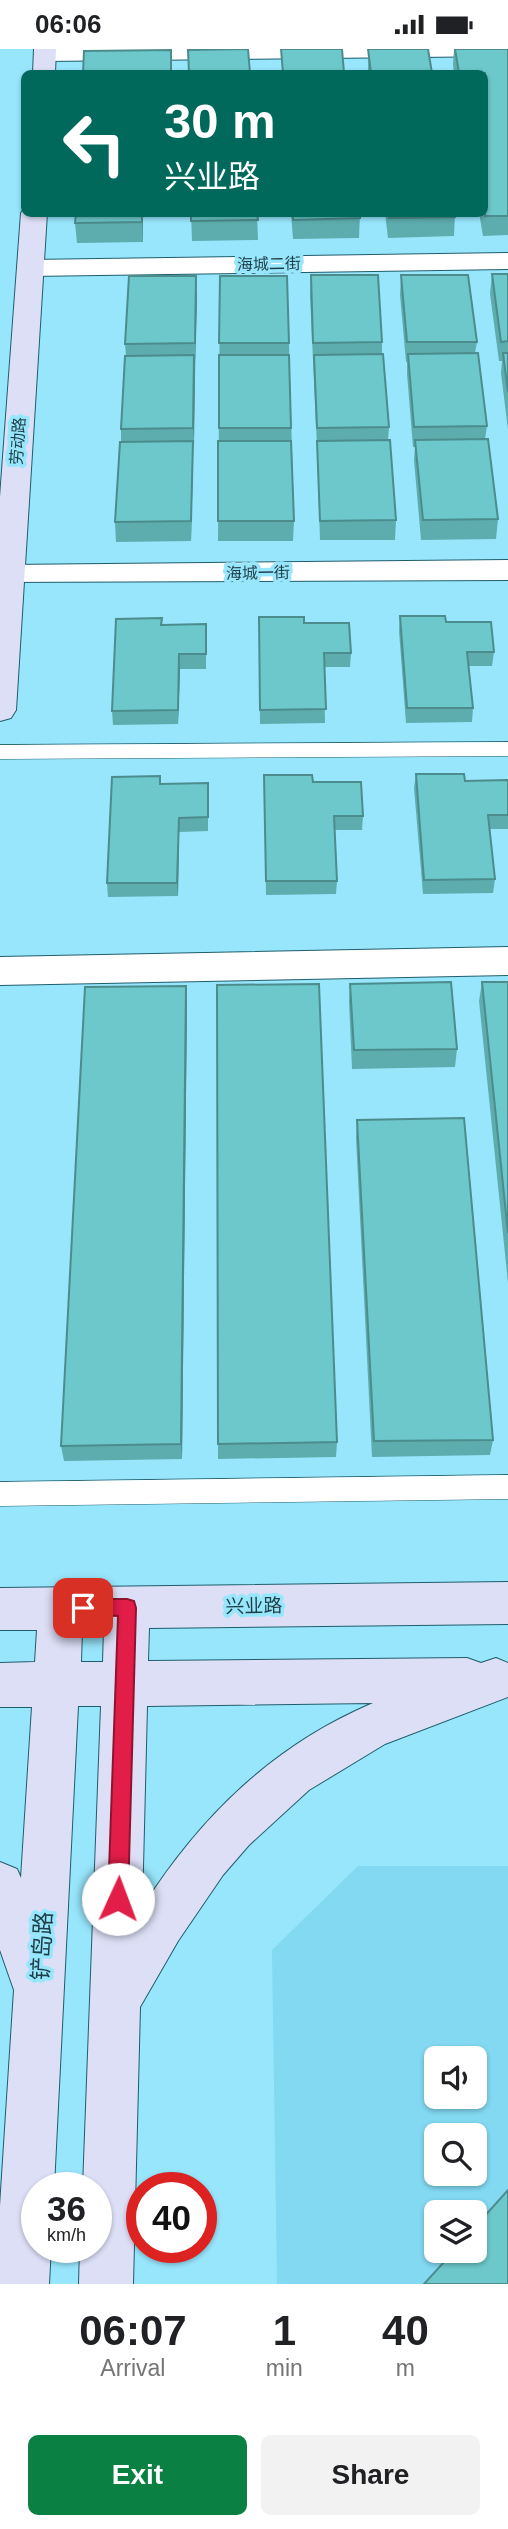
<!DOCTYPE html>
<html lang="en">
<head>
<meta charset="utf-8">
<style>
	body { margin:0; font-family:Arial,"Noto Sans SC",sans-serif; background:#f2f2f2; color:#202124; height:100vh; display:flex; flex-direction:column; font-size:26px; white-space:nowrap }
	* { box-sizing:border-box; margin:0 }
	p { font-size:23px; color:#757577 }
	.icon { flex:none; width:38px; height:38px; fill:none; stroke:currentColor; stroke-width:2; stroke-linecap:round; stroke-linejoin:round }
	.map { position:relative; height:2235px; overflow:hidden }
	.panel { display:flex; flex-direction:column; background:#fff; flex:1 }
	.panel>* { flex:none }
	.top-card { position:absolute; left:21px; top:21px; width:467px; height:147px; border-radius:10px; box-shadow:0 2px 5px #0004; background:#00695c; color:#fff; overflow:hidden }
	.controls { position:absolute; left:424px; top:1997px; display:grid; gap:14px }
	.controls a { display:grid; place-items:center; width:63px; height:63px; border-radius:10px; background:#fff; box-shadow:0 2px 5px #0004; font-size:35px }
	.speed { position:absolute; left:21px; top:2123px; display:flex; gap:14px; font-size:35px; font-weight:700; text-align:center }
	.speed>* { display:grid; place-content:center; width:91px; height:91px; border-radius:50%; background:#fff; box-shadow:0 2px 5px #0004; line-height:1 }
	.speed small { font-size:18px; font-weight:400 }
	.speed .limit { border:10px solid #d22; background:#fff; color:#111 }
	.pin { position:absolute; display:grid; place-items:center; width:60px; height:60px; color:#fff; margin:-30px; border-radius:14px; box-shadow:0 4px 10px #0006 }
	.me { position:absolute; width:77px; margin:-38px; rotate:2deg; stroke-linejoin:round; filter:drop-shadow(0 0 5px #0008) }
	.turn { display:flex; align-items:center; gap:24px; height:147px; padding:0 28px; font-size:32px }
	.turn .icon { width:91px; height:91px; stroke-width:2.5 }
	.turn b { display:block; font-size:49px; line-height:60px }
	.eta { display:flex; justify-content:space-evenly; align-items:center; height:119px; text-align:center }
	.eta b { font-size:42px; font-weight:800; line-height:49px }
	.cta { display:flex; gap:14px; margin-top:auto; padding:14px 28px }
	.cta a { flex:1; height:80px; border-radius:10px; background:#0b8043; color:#fff; font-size:28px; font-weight:800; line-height:80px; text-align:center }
	.cta a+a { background:#f2f2f2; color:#202124 }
	.status { display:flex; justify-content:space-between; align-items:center; height:49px; padding:0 35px; background:#fff; direction:ltr }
	.status svg { height:19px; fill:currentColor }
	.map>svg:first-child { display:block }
	.built { fill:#82d9f1; fill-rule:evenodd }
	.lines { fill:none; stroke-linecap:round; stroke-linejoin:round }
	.lane-casing { stroke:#205d6c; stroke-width:1 }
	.street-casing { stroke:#205d6c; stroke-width:2 }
	.secondary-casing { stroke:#205d6c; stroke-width:2 }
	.lane { fill:#fff; fill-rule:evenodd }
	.street { fill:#fff; fill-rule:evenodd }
	.secondary { fill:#dcdff6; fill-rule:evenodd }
	.wall { fill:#5dacae }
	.shaded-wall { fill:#4c8c8d }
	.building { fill:#6cc8ca; stroke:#4c8c8d; stroke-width:2 }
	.route { fill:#e11d48; stroke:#92132f; stroke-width:2 }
	.labels { text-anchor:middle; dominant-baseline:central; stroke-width:7; stroke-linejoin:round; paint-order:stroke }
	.far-street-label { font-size:16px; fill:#1e3e47; stroke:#98e6fc }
	.street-label { font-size:19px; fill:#1e3e47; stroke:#98e6fc }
	.near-street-label { font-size:23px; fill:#1e3e47; stroke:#98e6fc }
</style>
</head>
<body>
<div class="status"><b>06:06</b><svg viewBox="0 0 49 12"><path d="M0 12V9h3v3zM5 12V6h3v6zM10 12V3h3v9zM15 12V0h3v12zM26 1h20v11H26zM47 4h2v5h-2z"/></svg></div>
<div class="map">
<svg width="508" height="2235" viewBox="0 0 508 2235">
	<rect width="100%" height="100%" fill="#98e6fc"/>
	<!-- built -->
	<path class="built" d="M358,1817H508V2235H277L272,1901ZM436,2009H474V2048H436ZM436,2086H474V2124H436ZM436,2163H474V2202H436Z"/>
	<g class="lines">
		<defs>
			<g id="lane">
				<polygon points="508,693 508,707 0,710 0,696"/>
				<polygon points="508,1426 508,1450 0,1457 0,1433"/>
			</g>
			<g id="street">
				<polygon points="37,0 508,0 508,7 45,12 34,5"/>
				<polygon points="508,204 508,220 30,227 21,225 17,219 21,213 30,211"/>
				<polygon points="508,511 508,531 0,533 0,519 9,516"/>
				<polygon points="508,898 508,926 0,936 0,908"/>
			</g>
			<g id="secondary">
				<polygon points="34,0 56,0 55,24 33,24"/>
				<polygon points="24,160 24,164 47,164 16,661 11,669 0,672 0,448 21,164"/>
				<path d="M508,1533V1575L149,1579L148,1612L467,1609L481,1614L496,1609L508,1614V1648L385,1695L309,1741L249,1796L223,1826L178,1892L140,1958L133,2235H79L80,2198H96V2138H83L101,1657H78L54,2138H37V2198H51L49,2235H0V2157L14,1941L0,1901V1813L17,1820L21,1829L32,1658H0V1614L35,1613L37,1581H0V1539ZM82,1580H104L103,1613H81ZM373,1654C272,1697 200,1768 142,1859L147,1657Z"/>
			</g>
		</defs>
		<!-- lane casing -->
		<use href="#lane" class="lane-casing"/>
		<!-- street casing -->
		<use href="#street" class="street-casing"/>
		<!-- secondary casing -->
		<use href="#secondary" class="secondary-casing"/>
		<!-- lane -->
		<use href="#lane" class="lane"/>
		<!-- street -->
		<use href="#street" class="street"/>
		<!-- secondary -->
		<use href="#secondary" class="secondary"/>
	</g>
	<!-- wall -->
	<g class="wall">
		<polygon points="368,0 432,24 368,24"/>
		<polygon points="454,0 508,0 508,186 483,187 479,164 485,164 485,24 454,24 453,16"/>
		<polygon points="143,164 143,193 77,194 75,174"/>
		<polygon points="191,164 257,164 258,191 192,192"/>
		<polygon points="291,164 360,164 359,189 293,190"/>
		<polygon points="385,164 455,164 454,187 388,189"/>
		<polygon points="492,225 508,225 508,381 501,324 502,312 499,312 490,245"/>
		<polygon points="311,226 382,293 382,305 389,378 388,391 396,471 395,491 320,491 317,398 310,246"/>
		<polygon points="401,226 477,293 475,304 487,377 485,390 498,470 496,490 421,491 414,411 415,398 413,398 407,325 407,313 406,313 400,246"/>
		<polygon points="220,227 289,294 294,472 293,492 218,492"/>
		<polygon points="197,247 191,492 116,493 115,473 121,393 121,380 126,307 125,295"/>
		<polygon points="400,567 446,573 494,603 492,617 469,617 473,659 472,673 406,674 399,582"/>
		<polygon points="259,568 304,574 351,604 350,618 324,618 325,674 260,675"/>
		<polygon points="162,569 162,576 206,575 206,620 180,620 178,675 113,676 112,662"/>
		<polygon points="416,725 465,732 508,731 508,780 489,780 495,830 493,844 423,845 414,739"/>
		<polygon points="264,726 313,733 363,767 362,781 334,781 337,832 336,845 266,846"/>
		<polygon points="208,734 208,782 179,783 178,847 108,848 107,834 160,735"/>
		<polygon points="482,933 508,933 508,1234 479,952"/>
		<polygon points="350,935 457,1000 455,1018 352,1020 349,953"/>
		<polygon points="186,937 187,955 182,1410 64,1412 61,1397"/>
		<polygon points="357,1071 493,1391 490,1406 372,1408 356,1089"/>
		<polygon points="337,1393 336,1408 218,1410 218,1395"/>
	</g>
	<!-- shaded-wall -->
	<g class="shaded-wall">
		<polygon points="142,164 143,164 143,193 142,173"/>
		<polygon points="196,227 197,247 195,314 195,294"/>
		<polygon points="194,306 195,326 194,399 193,379"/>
		<polygon points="193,392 193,412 191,492 191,472"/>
		<polygon points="179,605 180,620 178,675 178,661"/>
		<polygon points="179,769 179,783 178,847 177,834"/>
		<polygon points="186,937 187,955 182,1410 181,1395"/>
	</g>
	<!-- building -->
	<g class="building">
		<polygon points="248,0 250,24 189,24 188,1"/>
		<polygon points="281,0 342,0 344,24 283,24"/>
		<polygon points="368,0 428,0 432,24 371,24"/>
		<polygon points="455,0 508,0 508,167 485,167 485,24 459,24"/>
		<polygon points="171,1 171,24 83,24 84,2"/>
		<polygon points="76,164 142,164 142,173 75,174"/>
		<polygon points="191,164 257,164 258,171 191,172"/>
		<polygon points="293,164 360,164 360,169 293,171"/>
		<polygon points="388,164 455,164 455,168 389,169"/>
		<polygon points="492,225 508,225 508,292 501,293"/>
		<polygon points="311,226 378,226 382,293 313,294"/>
		<polygon points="401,226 468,226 477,293 407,293"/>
		<polygon points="129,227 196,227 195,294 125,295"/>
		<polygon points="220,227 287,227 289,294 219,294"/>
		<polygon points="478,304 487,377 414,378 408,305"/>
		<polygon points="503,304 508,304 508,343"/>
		<polygon points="383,305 389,378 317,379 314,306"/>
		<polygon points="194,306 193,379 121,380 125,307"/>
		<polygon points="219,306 289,306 291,379 219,379"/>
		<polygon points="488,390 498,470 423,471 415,391"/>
		<polygon points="390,391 396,471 320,472 317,392"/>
		<polygon points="193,392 191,472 115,473 120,393"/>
		<polygon points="218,392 291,392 294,472 218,472"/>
		<polygon points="400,567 445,567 446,573 491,573 494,603 467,603 473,659 407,659"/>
		<polygon points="259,568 304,568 304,574 349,574 351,604 324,604 326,660 260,661"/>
		<polygon points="162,569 161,576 206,575 206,605 179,605 178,661 112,662 116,570"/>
		<polygon points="416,725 464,725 465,732 508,731 508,766 488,766 495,830 424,831"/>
		<polygon points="264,726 312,726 313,733 361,733 363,767 334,767 337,832 266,832"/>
		<polygon points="160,727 160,735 208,734 208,768 179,769 177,834 107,834 112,728"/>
		<polygon points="451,933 457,1000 354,1001 350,935"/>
		<polygon points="482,933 508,933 508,1184"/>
		<polygon points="319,935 337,1393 218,1395 217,936"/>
		<polygon points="186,937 181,1395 61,1397 85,938"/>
		<polygon points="464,1069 493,1391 374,1392 357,1071"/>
		<polygon points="508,2141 508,2235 424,2235 454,2202 474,2202 474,2179"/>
	</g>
	<!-- route -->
	<polygon class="route" points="83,1550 127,1550 134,1552 136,1559 128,1850 125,1857 118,1860 111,1857 108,1850 118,1567 77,1565 74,1559 77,1553"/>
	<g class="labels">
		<!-- far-street labels -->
		<g class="far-street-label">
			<text transform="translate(269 215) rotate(-1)">海城二街</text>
			<text transform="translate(18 392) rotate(-86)">劳动路</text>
			<text transform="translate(258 524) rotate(-1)">海城一街</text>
		</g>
		<!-- street labels -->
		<g class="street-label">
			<text transform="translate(254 1557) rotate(-1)">兴业路</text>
		</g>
		<!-- near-street labels -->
		<g class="near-street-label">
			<text transform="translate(42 1897) rotate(-87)">铲岛路</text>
		</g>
	</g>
</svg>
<div class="controls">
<a><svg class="icon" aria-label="sound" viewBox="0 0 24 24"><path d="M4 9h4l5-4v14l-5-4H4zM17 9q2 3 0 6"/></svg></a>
<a><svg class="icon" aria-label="search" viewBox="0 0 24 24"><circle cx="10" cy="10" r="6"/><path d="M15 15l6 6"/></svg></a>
<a><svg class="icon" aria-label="layers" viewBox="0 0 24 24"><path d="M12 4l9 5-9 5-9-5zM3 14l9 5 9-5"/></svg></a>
</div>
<div class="speed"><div>36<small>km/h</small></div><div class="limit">40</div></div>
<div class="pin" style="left:83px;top:1559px;background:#d93025"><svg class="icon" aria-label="arrive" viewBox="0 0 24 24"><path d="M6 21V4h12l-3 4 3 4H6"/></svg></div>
<svg class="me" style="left:118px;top:1850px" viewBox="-20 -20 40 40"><circle r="19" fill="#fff"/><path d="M0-13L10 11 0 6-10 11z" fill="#e11d48"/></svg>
<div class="top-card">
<div class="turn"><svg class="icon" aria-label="left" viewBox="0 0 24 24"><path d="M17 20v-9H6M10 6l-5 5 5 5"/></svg><div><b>30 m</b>兴业路</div></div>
</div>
</div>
<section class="panel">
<div class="eta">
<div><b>06:07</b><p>Arrival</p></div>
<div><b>1</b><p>min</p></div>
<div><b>40</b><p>m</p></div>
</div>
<div class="cta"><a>Exit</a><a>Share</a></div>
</section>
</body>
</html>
